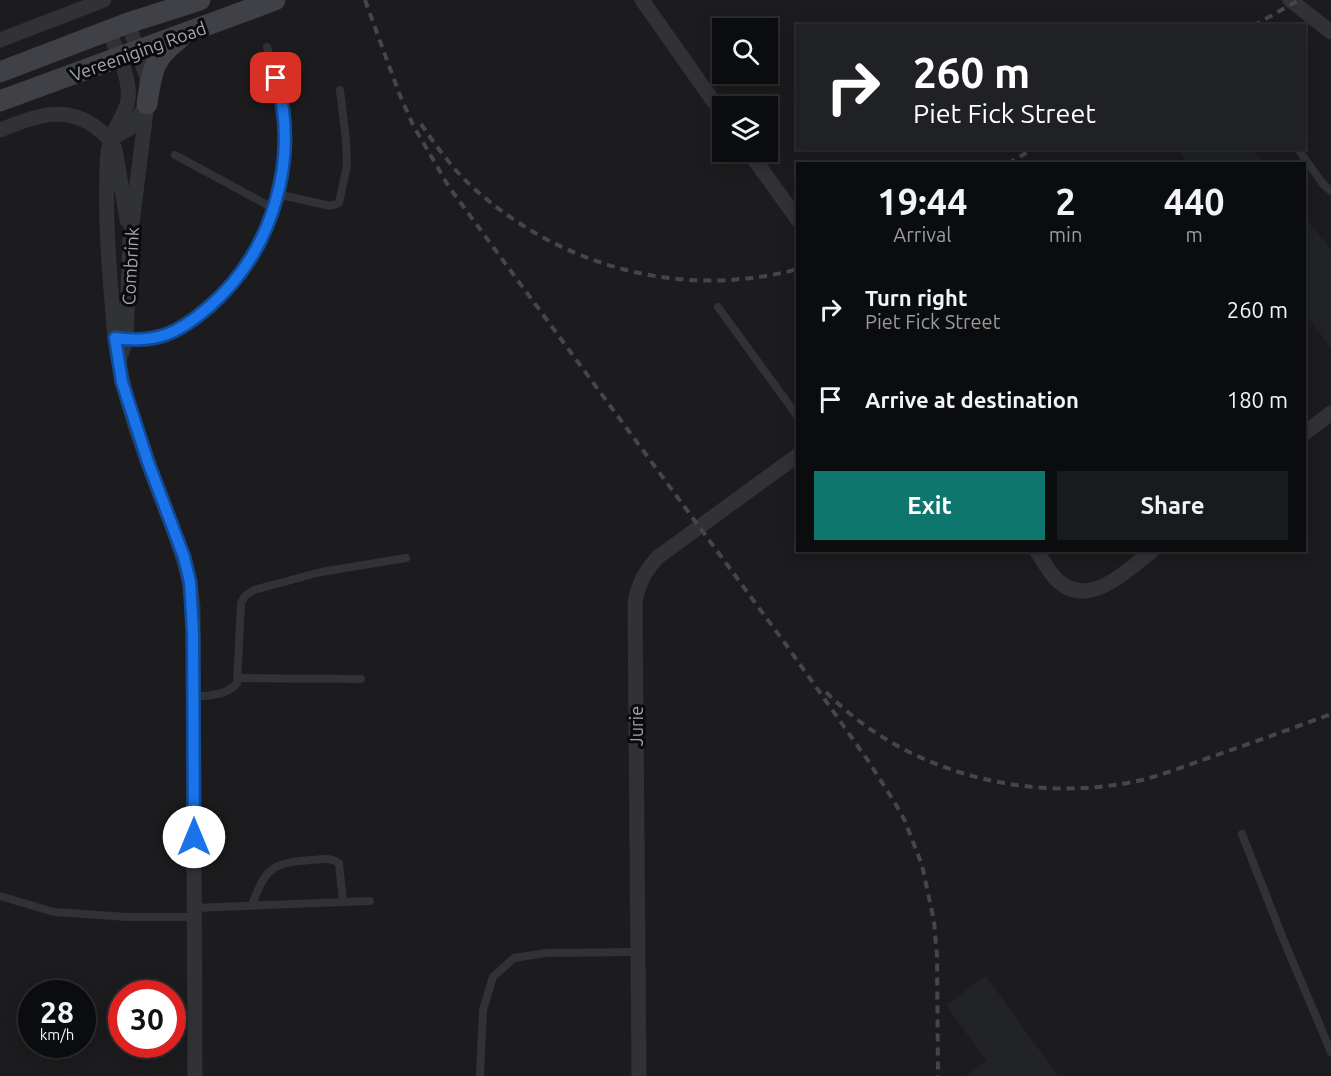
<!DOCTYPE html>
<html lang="en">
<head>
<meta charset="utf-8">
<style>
	body { margin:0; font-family:Ubuntu,sans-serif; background:#191a1b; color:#f1f3f6; height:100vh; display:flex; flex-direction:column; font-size:22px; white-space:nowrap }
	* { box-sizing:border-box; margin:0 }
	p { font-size:20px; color:#9a9b9d }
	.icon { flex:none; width:33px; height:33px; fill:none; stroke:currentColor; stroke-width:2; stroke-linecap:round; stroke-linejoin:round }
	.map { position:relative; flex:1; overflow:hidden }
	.sheet { position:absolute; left:796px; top:162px; width:510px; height:390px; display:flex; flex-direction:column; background:#0b0c0d; border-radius:0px; box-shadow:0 3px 15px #0003,0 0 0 2px #2b2c2e }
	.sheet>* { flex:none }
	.banner { position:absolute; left:796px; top:24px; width:510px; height:126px; border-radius:0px; box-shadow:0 3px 15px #0003,0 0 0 2px #2b2c2e; background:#202124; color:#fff; overflow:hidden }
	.buttons { position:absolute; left:712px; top:18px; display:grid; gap:12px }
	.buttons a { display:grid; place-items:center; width:66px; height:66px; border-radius:0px; background:#0b0c0d; box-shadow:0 3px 15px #0003,0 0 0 2px #2b2c2e; font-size:30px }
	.speed { position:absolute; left:18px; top:980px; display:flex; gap:12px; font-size:30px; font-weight:700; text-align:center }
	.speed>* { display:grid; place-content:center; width:78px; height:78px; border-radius:50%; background:#0b0c0d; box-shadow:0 3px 15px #0003,0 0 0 2px #2b2c2e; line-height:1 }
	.speed small { font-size:15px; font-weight:400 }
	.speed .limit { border:9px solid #d22; background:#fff; color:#111 }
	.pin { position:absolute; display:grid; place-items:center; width:51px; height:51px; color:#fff; margin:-26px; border-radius:12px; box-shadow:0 3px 9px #0006 }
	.me { position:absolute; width:66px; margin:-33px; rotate:0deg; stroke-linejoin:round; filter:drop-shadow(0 0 4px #0008) }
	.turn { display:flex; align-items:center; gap:21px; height:126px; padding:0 18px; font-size:27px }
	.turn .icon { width:78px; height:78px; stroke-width:2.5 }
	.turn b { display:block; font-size:42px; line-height:51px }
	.eta { display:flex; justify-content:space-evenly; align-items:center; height:102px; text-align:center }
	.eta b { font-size:36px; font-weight:700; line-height:42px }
	.primary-button { display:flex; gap:12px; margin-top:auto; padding:12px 18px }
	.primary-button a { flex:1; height:69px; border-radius:0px; background:#0f766e; color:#fff; font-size:24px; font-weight:700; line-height:69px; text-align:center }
	.primary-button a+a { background:#191a1b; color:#f1f3f6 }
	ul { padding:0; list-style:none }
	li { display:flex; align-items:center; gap:18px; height:90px; padding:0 18px }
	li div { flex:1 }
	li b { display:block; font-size:22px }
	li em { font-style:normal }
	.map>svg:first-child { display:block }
	.built { fill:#1c1c1e; fill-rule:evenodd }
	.building { fill:#222325 }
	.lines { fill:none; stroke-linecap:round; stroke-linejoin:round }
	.service { stroke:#313236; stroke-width:8 }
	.minor { stroke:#313236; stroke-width:15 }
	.secondary { stroke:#3f4146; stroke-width:21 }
	.rail { stroke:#44464b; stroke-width:4; stroke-dasharray:8 6; stroke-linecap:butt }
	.route-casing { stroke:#114b97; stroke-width:15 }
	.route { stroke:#1a73e8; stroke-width:10 }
	.labels { text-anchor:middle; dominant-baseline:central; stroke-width:6; stroke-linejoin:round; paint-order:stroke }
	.street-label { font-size:18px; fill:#a1a6b2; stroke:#0b0b0c }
</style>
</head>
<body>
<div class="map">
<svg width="1331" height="1076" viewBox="0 0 1331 1076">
	<rect width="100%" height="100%" fill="#0f1011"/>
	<!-- built -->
	<path class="built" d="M0,0H1331V1076H0ZM798,26H1305V148H798ZM723,28H768V74H723ZM723,106H768V152H723ZM798,164H1305V550H798ZM32,993H82V1044H32ZM122,993H172V1044H122Z"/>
	<!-- building -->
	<g class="building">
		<polygon points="1177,148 1252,148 1264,164 1189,164"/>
		<polygon points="1305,217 1331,250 1331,348 1305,314"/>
		<polygon points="986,976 1058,1076 966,1076 986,1061 946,1005"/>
	</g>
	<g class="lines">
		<!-- service -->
		<g class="service">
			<polyline points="1297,148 1323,184 1331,191"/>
			<polyline points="175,155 273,208"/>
			<polyline points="277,194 330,206 339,203 347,165 346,140 340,90"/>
			<polyline points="718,307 798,417"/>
			<path d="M126,340C151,343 174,333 194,319C240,285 261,249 277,195C282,177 286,156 286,136C285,105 276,76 267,47"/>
			<polyline points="237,678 361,679"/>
			<path d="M193,697C208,695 227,696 237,683L241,603L245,596L254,590L321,572L406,558"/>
			<polyline points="1242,834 1282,936 1331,1052"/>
			<polyline points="0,896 54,912 128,917 194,917"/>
			<path d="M252,905C266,868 271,863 311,860C321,859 330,857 339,863L343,902"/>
			<polyline points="194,908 370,901"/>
			<polyline points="480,1076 483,1010 493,977 514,958 546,953 638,952"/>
		</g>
		<!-- minor -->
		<g class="minor">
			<polyline points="642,0 723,115"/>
			<polyline points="1290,0 1331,32"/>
			<path d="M109,31C116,51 131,77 128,100C126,113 116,125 112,137C108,147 107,158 107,169C105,224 110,281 115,337C121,392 141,446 161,498C175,534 189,568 193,606L195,1076"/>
			<polyline points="0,40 104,0"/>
			<path d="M0,130C35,117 64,103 97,128C105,135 111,139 115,149L127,220"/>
			<polyline points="111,139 130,128 145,107"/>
			<polyline points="749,152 798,220"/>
			<polyline points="120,358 126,340 130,239 147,104 147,78 128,23"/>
			<polyline points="1305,433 1331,413"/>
			<path d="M1036,550C1042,559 1048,570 1055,578C1087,612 1126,571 1153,550"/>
			<path d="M639,1076L635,603C638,584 645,571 658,557L798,455"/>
		</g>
		<!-- secondary -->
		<g class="secondary">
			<polyline points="0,72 128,23 200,0"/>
			<polyline points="0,101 275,0"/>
			<path d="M147,104C152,72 152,59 179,39"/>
		</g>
		<!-- rail -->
		<g class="rail">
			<polyline points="365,0 399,93 413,125 449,187 787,646 869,762 895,803 905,821 922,865 934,921 937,956 938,1076"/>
			<polyline points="1253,26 1299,0"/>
			<path d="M421,124C434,143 449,164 466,181C554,265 679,301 798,269"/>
			<polyline points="1008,164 1034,148"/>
			<path d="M826,692C907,774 1031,805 1142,780C1165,774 1188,765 1211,757C1251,743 1291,729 1331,714"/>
		</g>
	</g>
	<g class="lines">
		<defs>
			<path id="route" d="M194,837L193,634L190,582L184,557L148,462L122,382L115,338C157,344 179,333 210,306C273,251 300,158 276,78"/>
		</defs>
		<!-- route casing -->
		<use href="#route" class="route-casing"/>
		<!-- route -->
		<use href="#route" class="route"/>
	</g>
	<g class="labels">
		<!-- street labels -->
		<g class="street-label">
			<text transform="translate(138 51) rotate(-20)">Vereeniging Road</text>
			<text transform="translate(130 266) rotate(-87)">Combrink</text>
			<text transform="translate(636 726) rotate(-90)">Jurie</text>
		</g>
	</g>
</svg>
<div class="buttons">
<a><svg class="icon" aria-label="search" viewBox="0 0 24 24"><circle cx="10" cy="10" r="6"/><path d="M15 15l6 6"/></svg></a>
<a><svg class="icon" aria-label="layers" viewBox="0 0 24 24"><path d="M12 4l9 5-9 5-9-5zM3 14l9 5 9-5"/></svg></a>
</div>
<div class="speed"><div>28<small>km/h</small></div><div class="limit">30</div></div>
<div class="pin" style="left:276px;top:78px;background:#d93025"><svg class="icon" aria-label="arrive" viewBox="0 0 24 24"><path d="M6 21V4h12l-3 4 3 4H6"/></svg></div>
<svg class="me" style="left:194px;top:837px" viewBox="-20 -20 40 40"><circle r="19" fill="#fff"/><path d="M0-13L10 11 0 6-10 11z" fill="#1a73e8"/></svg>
<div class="banner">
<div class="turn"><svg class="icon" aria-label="right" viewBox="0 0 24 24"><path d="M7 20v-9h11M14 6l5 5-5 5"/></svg><div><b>260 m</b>Piet Fick Street</div></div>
</div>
<section class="sheet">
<div class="eta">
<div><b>19:44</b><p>Arrival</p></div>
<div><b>2</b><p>min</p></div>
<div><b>440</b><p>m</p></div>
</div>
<ul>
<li><svg class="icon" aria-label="right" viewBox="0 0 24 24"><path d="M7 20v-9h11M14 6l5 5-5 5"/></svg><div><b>Turn right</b><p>Piet Fick Street</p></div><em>260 m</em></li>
<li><svg class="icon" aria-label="arrive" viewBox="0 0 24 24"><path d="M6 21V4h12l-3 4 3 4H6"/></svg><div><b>Arrive at destination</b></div><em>180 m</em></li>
</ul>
<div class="primary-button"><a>Exit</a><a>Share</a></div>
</section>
</div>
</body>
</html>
